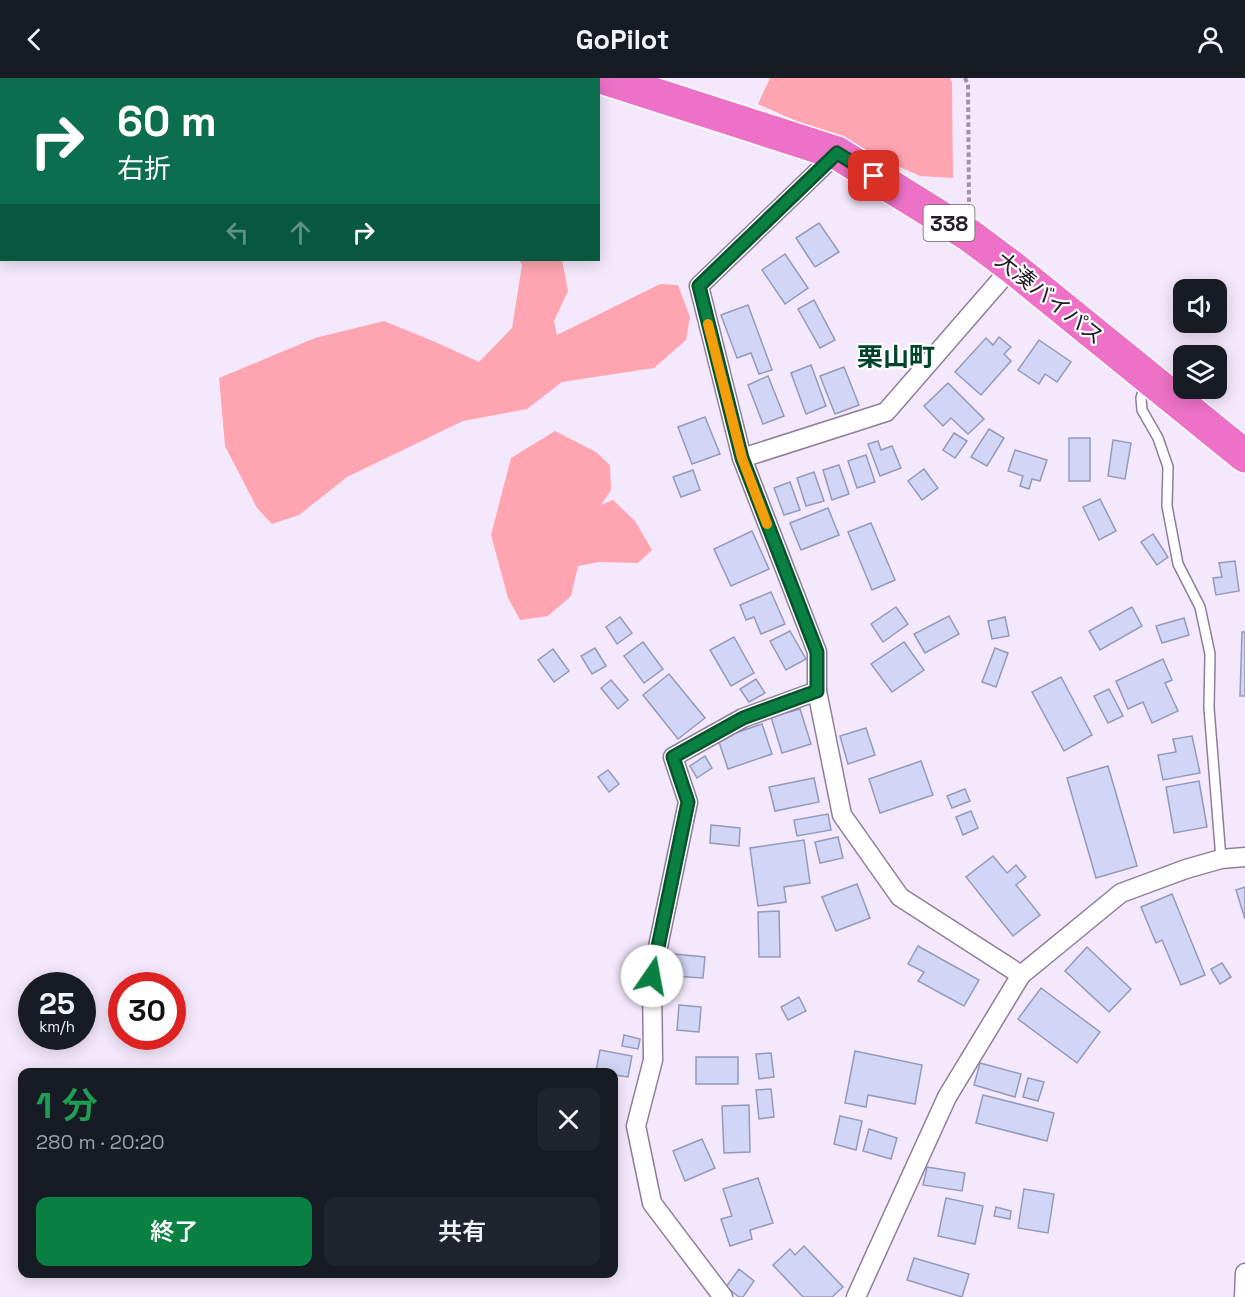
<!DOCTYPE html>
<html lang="ja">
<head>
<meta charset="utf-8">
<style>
	body { margin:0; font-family:"Space Grotesk","Noto Sans JP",sans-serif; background:#20242c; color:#f1f3f6; height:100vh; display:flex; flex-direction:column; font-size:22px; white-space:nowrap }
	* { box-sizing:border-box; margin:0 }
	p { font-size:20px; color:#9ea1a6 }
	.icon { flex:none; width:33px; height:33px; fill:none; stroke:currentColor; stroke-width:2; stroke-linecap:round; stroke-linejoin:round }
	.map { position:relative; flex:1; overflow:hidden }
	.side { position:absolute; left:18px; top:990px; width:600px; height:210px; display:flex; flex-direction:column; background:#171b24; border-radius:12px; box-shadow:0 3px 15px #0003 }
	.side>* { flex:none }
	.hud { position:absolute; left:0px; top:0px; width:600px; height:183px; box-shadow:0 3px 15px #0003; background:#0b6e4f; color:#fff; overflow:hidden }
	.buttons { position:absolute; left:1173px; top:201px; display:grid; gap:12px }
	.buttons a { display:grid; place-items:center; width:54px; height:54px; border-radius:12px; background:#171b24; box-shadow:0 3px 15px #0003; font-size:30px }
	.speed { position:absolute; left:18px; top:894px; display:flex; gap:12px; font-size:30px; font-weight:700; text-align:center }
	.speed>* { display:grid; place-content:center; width:78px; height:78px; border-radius:50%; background:#171b24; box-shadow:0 3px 15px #0003; line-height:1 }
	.speed small { font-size:15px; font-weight:400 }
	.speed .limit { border:9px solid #d22; background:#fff; color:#111 }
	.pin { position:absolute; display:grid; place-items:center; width:51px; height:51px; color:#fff; margin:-26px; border-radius:12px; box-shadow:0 3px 9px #0006 }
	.me { position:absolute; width:66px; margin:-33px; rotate:12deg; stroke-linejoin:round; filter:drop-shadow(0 0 4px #0008) }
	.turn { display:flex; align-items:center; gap:21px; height:126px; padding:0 18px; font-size:27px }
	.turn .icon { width:78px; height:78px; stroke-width:2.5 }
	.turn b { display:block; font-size:42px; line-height:51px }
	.lanes { display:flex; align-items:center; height:57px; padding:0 18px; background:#0003; justify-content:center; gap:30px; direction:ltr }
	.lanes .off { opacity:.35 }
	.round { display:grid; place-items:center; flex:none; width:63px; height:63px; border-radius:12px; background:#20242c }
	.headline { display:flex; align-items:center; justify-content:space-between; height:102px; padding:0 18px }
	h1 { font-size:36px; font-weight:600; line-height:45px; color:#1e9e55 }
	.action { display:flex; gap:12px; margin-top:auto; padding:12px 18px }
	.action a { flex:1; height:69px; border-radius:12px; background:#0b8043; color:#fff; font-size:24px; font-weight:600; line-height:69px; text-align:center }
	.action a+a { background:#20242c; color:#f1f3f6 }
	header { display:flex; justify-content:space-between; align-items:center; height:78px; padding:0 18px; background:#171b24; font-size:27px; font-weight:600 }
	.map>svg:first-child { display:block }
	.green { fill:#fea5b1 }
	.building { fill:#d2d6f6; stroke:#9599b9; stroke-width:1.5 }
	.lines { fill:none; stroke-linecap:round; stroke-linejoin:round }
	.lane-casing { stroke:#8e7e9b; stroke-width:12 }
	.street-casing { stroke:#8e7e9b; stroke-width:21 }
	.highway-casing { stroke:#fff; stroke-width:36 }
	.path { stroke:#9d94a3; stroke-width:4; stroke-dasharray:4.5 3; stroke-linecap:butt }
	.lane { stroke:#fff; stroke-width:9 }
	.street { stroke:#fff; stroke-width:18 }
	.highway { stroke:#ed72c7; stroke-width:33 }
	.route-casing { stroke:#07532c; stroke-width:15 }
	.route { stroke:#0b8043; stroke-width:10 }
	.slow { stroke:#f59e0b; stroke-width:10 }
	.labels { text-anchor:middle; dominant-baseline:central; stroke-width:4.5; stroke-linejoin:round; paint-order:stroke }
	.shield { fill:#fff; stroke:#656168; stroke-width:1.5 }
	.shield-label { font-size:21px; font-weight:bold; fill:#231d28 }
	.street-label { font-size:22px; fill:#231d28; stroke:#fff }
	.quarter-label { font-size:26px; font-weight:bold; fill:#004528; stroke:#fff }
</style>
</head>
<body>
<header><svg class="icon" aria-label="back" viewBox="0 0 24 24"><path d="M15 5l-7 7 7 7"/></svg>GoPilot<svg class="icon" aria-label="person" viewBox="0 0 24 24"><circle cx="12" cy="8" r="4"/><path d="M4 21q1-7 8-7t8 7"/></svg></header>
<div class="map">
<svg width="1245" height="1219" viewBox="0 0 1245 1219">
	<rect width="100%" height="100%" fill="#f4e9fc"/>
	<!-- green -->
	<g class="green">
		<polygon points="770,0 950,0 952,4 953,100 920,98 758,26"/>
		<polygon points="519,182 562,182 568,213 554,243 557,257 660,206 678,207 690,239 686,262 654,290 562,304 527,331 463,343 347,399 299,437 272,446 257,430 225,368 219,300 315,260 384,243 433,263 479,284 512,250 522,187"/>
		<polygon points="555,353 596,374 610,387 611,412 601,427 613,422 635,443 652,472 638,485 599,484 578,488 571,518 548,538 520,542 508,520 491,457 511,380"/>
	</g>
	<!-- building -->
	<g class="building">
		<polygon points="819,145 839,174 815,189 796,160"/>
		<polygon points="785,176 808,210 785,226 762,192"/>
		<polygon points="814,222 835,262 820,270 798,231"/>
		<polygon points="748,227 772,292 759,296 751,275 737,280 721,237"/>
		<polygon points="999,259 1011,269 1004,276 1011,283 981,317 955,294 986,260 993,267"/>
		<polygon points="1039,262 1071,284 1057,304 1045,296 1039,306 1018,292"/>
		<polygon points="811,287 826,328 806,336 791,295"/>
		<polygon points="844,289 859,327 835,336 820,298"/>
		<polygon points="768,298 784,338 763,346 748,307"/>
		<polygon points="948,305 984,341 968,356 951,340 943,348 924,328"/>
		<polygon points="705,339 720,376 692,386 678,349"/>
		<polygon points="989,351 1004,360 987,388 971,379"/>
		<polygon points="954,355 967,363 955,380 943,372"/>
		<rect x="1069" y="360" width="21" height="43"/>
		<polygon points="1113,362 1131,365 1125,401 1108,398"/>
		<polygon points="878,363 881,372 892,368 901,390 880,398 868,366"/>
		<polygon points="1015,372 1047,382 1040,403 1032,401 1029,411 1020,408 1023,398 1008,393"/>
		<polygon points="866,377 875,404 857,410 848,383"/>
		<polygon points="839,387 849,416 832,422 823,392"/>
		<polygon points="924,391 938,410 922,422 908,403"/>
		<polygon points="693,392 700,412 681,419 673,399"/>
		<polygon points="814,394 824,423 806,428 797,400"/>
		<polygon points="790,404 800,432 784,437 774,410"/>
		<polygon points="1100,421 1116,453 1099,462 1083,429"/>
		<polygon points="828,430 839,457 801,472 790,445"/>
		<polygon points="871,445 895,502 872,512 848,454"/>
		<polygon points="752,453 769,491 731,508 714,471"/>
		<polygon points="1153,456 1168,479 1157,487 1141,464"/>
		<polygon points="1235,483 1239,513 1216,517 1213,500 1222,499 1219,485"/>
		<polygon points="771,514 785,546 761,556 754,539 746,542 740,527"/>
		<polygon points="896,529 908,546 883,564 871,546"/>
		<polygon points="1132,529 1142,548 1100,572 1089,553"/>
		<polygon points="949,538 959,556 925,575 914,556"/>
		<polygon points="620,539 632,555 617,566 606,549"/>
		<polygon points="1005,539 1009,558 992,561 988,543"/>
		<polygon points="1184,540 1189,557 1162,565 1156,548"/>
		<polygon points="790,553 806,581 786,592 770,563"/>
		<polygon points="1242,554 1245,554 1245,618 1240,618"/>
		<polygon points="734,559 754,595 731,608 710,572"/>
		<polygon points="643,564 663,591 644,605 624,578"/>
		<polygon points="904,564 924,592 892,614 871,586"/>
		<polygon points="595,570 606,588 592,596 581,578"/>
		<polygon points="995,570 1008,575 996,609 982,604"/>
		<polygon points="553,571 569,593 554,604 538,582"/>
		<polygon points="1163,581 1172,602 1165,605 1178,633 1152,645 1143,624 1128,631 1116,603"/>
		<polygon points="669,596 705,640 678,661 643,617"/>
		<polygon points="1061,599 1092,657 1064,673 1032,614"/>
		<polygon points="756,601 765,615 749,624 740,611"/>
		<polygon points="611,602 628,622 618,631 601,610"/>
		<polygon points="1109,611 1123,638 1108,645 1094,618"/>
		<polygon points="800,631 811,666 782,675 771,639"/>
		<polygon points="762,646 772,676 728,691 718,661"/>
		<polygon points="866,650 875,677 848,686 840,658"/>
		<polygon points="1192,658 1200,695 1163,702 1158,677 1176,674 1173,661"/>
		<polygon points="705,678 712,690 697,700 690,688"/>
		<polygon points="921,683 933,717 880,735 869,701"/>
		<polygon points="1108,688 1137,788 1096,800 1067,700"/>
		<polygon points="608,692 619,706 609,714 598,699"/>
		<polygon points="814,700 819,724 775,733 769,709"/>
		<polygon points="1199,703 1207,749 1174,755 1166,709"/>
		<polygon points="965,711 970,723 952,730 947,718"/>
		<polygon points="971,733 978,750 963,757 956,739"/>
		<polygon points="828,736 831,752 797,758 794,742"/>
		<polygon points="711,747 740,750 739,768 710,765"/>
		<polygon points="838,759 843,780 820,785 815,764"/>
		<polygon points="804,762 810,805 784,809 786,824 758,828 750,770"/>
		<polygon points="993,778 1007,795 1016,787 1026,799 1016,807 1040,837 1013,858 966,799"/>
		<polygon points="857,806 870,840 836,853 822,819"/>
		<polygon points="1245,809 1245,841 1236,812"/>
		<polygon points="1172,816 1205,897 1181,907 1162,862 1156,865 1141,829"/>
		<polygon points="779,833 780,879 759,879 758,834"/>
		<polygon points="918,868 979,902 964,928 918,903 924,894 908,886"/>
		<polygon points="1087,869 1131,911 1109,934 1065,893"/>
		<polygon points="674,876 705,879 703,900 672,898"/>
		<polygon points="1222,885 1231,899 1220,906 1211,891"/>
		<polygon points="1041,910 1100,954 1077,985 1018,941"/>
		<polygon points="799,919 806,933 788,942 781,929"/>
		<polygon points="679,927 701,929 699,954 677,952"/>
		<polygon points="624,957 640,961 638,971 622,968"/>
		<polygon points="600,972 632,978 628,999 614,997 614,994 596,993"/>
		<polygon points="855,973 922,987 915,1026 868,1017 866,1029 845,1025"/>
		<polygon points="771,975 774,999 759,1001 756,976"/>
		<rect x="696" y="979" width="42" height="27"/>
		<polygon points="980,985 1021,996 1015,1019 974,1007"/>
		<polygon points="1028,1000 1044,1004 1038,1023 1023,1019"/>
		<polygon points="771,1011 774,1039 759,1041 756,1012"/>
		<polygon points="983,1017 1054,1035 1047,1063 976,1045"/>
		<polygon points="749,1027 750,1074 724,1075 722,1028"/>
		<polygon points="840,1038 862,1043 856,1072 834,1066"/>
		<polygon points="869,1051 897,1060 891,1081 863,1073"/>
		<polygon points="702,1061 715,1090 685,1103 673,1073"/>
		<polygon points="927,1089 965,1095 962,1113 923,1107"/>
		<polygon points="758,1100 773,1145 750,1152 752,1161 730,1168 721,1141 732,1138 723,1111"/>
		<polygon points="1024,1111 1054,1116 1048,1155 1018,1150"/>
		<polygon points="946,1120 983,1128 975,1166 938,1158"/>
		<polygon points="996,1129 1011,1133 1010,1141 994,1138"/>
		<polygon points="804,1168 843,1209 832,1219 803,1219 773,1187 790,1171 795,1177"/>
		<polygon points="914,1180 969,1196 962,1219 907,1202"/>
		<polygon points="739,1191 754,1203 743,1219 739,1219 726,1209"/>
	</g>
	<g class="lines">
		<defs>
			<polyline id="lane" points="1145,306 1141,320 1142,332 1158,360 1168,389 1167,428 1178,486 1200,529 1210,576 1209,630 1221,781"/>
			<g id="street">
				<polyline points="837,75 699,208 742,380 817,574 817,613 842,737 900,819 1021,897"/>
				<polyline points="742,380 886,334 1012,189"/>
				<polyline points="723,1219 652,1125 636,1048 653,982 652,898 688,724 673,679 743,640 817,613"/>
				<polyline points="856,1219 947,1019 1021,897 1121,815 1186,791 1221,781 1245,779"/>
				<polyline points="1244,1219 1245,1195"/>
			</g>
			<polyline id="highway" points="604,0 837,75 969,157 1012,189 1245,378"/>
		</defs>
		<!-- lane casing -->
		<use href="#lane" class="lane-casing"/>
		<!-- street casing -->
		<use href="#street" class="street-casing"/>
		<!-- highway casing -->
		<use href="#highway" class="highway-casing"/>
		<!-- path -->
		<polyline class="path" points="965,0 968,7 969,125"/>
		<!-- lane -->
		<use href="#lane" class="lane"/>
		<!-- street -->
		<use href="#street" class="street"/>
		<!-- highway -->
		<use href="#highway" class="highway"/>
	</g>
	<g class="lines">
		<defs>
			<polyline id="route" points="652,898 688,724 673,679 743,640 817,613 817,574 742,380 699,208 837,75 874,98"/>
		</defs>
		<!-- route casing -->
		<use href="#route" class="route-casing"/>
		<!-- route -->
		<use href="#route" class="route"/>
		<!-- slow -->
		<polyline class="slow" points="708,246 742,380 767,446"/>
	</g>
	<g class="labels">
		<!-- shield labels -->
		<rect class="shield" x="923.5" y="127" width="51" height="36" rx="4.5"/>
		<g class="shield-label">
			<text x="949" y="145">338</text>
		</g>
		<!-- street labels -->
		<g class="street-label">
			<text transform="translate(1050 220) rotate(39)">大湊バイパス</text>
		</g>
		<!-- quarter labels -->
		<g class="quarter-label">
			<text x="896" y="279">栗山町</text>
		</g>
	</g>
</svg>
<div class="buttons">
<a><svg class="icon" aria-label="sound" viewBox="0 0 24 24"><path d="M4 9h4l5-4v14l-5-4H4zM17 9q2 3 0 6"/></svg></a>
<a><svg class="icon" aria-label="layers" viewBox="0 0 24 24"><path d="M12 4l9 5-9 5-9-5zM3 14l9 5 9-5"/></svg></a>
</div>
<div class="speed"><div>25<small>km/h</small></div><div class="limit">30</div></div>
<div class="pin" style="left:874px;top:98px;background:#d93025"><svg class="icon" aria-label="arrive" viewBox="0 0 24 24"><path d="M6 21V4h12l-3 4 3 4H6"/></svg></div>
<svg class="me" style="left:652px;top:898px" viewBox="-20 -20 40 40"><circle r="19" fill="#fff"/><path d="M0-13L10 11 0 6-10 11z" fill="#0b8043"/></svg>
<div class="hud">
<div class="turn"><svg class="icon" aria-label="right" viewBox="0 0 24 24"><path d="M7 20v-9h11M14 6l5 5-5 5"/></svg><div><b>60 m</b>右折</div></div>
<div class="lanes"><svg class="icon off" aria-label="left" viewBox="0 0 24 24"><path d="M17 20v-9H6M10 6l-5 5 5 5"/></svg><svg class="icon off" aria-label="ahead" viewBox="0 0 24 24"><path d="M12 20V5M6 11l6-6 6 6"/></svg><svg class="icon" aria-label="right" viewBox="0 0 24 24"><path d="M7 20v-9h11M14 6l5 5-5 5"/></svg></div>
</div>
<section class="side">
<div class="headline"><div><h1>1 分</h1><p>280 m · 20:20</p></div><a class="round"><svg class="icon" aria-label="close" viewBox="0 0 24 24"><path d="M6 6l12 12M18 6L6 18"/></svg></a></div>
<div class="action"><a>終了</a><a>共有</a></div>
</section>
</div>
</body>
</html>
